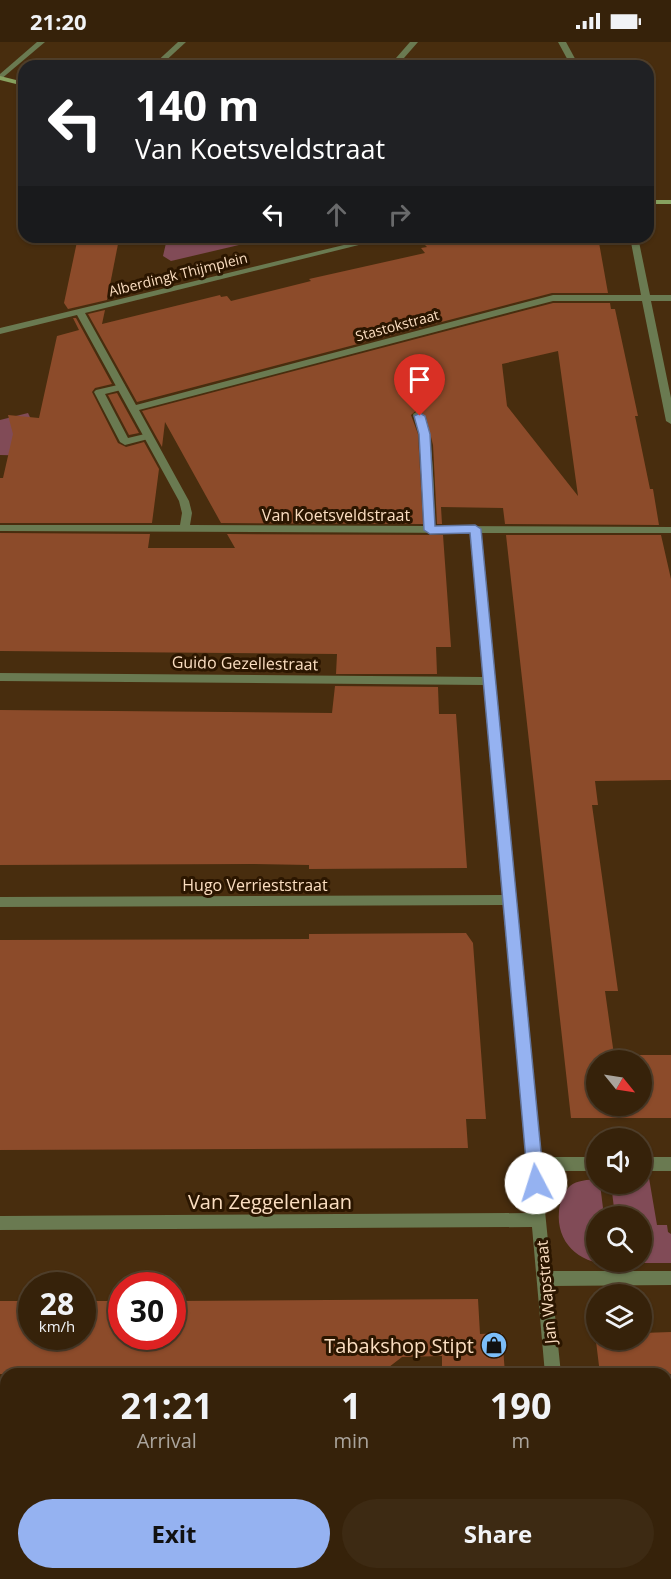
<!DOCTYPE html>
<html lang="en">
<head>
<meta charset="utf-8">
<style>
	body { margin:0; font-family:"Open Sans",sans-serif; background:#3d2a13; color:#f1f3f6; height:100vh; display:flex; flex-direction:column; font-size:22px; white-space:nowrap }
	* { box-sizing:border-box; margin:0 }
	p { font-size:20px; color:#aaa49c }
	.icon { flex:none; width:33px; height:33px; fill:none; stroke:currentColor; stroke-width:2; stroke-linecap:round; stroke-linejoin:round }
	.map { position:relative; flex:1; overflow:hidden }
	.sheet { position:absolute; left:0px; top:1326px; width:672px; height:212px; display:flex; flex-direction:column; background:#36220a; border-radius:18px 18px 0 0; box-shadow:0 2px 4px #0004,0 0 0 2px #503f2b }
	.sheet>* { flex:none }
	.top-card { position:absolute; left:18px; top:18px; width:636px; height:183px; border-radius:18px; box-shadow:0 2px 4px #0004,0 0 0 2px #503f2b; background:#202124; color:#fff; overflow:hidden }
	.needle { width:39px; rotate:120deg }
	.fabs { position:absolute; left:586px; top:1008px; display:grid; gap:12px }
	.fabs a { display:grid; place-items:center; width:66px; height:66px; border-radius:50%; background:#36220a; box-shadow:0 2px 4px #0004,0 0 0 2px #503f2b; font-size:30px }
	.speed { position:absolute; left:18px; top:1230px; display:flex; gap:12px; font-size:30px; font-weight:700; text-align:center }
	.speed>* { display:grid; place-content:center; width:78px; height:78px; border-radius:50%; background:#36220a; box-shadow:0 2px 4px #0004,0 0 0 2px #503f2b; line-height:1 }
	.speed small { font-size:15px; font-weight:400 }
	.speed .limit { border:9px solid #d22; background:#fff; color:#111 }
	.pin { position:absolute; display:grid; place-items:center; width:51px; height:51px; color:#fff; margin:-62px -26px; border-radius:50% 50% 50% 0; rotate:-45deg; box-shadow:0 0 6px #0007 }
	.pin .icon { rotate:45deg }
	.me { position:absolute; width:66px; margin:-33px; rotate:355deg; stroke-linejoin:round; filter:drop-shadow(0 0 4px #0008) }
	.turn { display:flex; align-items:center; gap:21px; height:126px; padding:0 18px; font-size:27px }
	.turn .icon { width:78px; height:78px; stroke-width:2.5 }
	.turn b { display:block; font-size:42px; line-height:51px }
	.lanes { display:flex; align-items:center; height:57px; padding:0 18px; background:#0003; justify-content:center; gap:30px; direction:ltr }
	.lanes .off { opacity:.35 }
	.eta { display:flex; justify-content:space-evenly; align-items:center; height:102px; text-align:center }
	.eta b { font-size:36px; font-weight:700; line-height:42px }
	.button { display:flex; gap:12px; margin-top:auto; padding:12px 18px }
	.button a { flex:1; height:69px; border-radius:36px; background:#95b2f1; color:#111; font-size:24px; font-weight:700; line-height:69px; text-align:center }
	.button a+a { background:#3d2a13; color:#f1f3f6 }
	.status { display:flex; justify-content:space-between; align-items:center; height:42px; padding:0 30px; background:#36220a; direction:ltr }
	.status svg { height:16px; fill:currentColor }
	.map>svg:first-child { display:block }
	.green { fill:#814b57 }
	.building { fill:#8c4b2a; fill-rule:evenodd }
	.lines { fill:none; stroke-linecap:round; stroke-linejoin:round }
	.lane { fill:#6a7a51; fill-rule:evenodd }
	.street { fill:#6a7a51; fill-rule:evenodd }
	.secondary { fill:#87a15f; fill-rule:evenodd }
	.route { fill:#95b2f1; stroke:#61749d; stroke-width:1.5 }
	.labels { text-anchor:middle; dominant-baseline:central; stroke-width:6; stroke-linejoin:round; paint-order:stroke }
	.far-street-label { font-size:14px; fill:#fbdec1; stroke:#2b1600 }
	.street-label { font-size:16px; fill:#fbdec1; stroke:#2b1600 }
	.near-street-label { font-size:20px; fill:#fbdec1; stroke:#2b1600 }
	.near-poi-label { font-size:20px; fill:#fbdec1; stroke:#2b1600; text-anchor:end }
</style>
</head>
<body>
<div class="status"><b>21:20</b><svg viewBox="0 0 49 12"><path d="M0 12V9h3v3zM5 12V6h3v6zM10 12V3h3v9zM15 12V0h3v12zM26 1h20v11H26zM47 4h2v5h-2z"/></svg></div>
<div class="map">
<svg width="671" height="1537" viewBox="0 0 671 1537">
	<rect width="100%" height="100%" fill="#482d0e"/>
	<!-- green -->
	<g class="green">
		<polygon points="167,195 273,195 171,219 163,214 166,201 173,201 173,197"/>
		<polygon points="28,371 43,403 39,414 0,413 0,378"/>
		<polygon points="642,1136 649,1136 657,1183 667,1183 668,1190 671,1192 671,1221 621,1221 642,1220 642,1174 615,1174 611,1142 642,1142"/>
		<path d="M597,1137V1142H600L604,1174H597V1220H609V1222C578,1221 556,1200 559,1169C560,1160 563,1150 570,1144C577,1138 588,1138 597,1137Z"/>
	</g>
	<!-- building -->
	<g class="building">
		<polygon points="78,195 119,197 107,258 68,267 64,261"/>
		<polygon points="459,195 598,195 608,251 552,251 137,360 88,272 105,268 102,282 220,253 221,255 227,254 231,259 311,239 309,237 425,211 421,206 427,205 425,203"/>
		<path d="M553,261H610L611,267H615L638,374H635L650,447H653L659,483L505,482L503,466L441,465L442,482H437L433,403L426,375L418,367L411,373L418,392L423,482L221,481L165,380L162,405L142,369ZM558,309L578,454L507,364L502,322Z"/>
		<polygon points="73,276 76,276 112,342 95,346 92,350 118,401 126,405 144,400 159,427 152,481 0,481 0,436 3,436 13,392 8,373 39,376 57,294 79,288"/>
		<polygon points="117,351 139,391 129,393 108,353"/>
		<polygon points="0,491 150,492 148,506 235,506 227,492 443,493 451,605 436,605 437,632 336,632 337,612 0,609"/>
		<path d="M506,493H661L671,537V738L595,739L598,763H592L618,949H605L614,1013H671V1076H571ZM597,1018H642V1064H597Z"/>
		<polygon points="335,644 438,645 439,672 456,672 467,826 309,827 309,823 251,822 0,823 0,668 332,671"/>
		<polygon points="466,891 473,901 486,1077 466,1077 468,1106 0,1108 0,898 309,897 309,892"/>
		<polygon points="478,1257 480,1292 502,1291 505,1332 442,1332 442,1314 402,1315 380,1332 0,1332 0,1259 32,1259 32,1294 82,1294 82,1259 121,1259 122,1294 172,1294 172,1259"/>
		<polygon points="671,1290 671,1332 600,1332 595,1291 597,1298 642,1298 642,1291"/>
	</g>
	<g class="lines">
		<!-- lane -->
		<polygon class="lane" points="122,342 125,343 125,347 105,352 128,396 149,391 152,392 152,396 125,403 120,400 94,350 96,348"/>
		<!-- street -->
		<g class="street">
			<polygon points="37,0 45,0 0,38 0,32"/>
			<polygon points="178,0 186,0 160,24 152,24"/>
			<polygon points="410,0 418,0 397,24 389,24"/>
			<polygon points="558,0 566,0 579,24 571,24"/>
			<path d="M377,195H391L85,271L136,363L553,253H641L630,195H638L650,253H671V259H651L671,356V382L666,379L642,259H553L139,368L189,459L192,471L190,483L425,484L420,392L413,372L418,369C435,377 434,463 435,484L671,485V491H480L540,1115H597V1129H541L551,1229H671V1243L552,1244L561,1332H545L532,1185L0,1188V1174L531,1171L503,863L0,865V855L502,853L484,643L0,639V631L483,635L470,491L0,489V483H180L182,471L179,459L77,273L0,292V286Z"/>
			<rect x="642" y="1115" width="29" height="14"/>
			<rect x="563" y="1532" width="16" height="5"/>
		</g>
		<!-- secondary -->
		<g class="secondary">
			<polygon points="0,34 24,40 24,44 0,38"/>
			<rect x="648" y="158" width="23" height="4"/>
		</g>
	</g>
	<!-- route -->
	<polygon class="route" points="420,371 425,374 430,392 435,484 475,483 481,487 544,1141 542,1146 536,1149 530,1146 528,1141 470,491 430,492 424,488 419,392 414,374"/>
	<!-- icons -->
	<defs>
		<symbol id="shop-disc" viewBox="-11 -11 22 22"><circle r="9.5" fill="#7cbef9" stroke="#2b1600"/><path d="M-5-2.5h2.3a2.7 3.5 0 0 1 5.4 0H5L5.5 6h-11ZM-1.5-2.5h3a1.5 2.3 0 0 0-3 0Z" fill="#111"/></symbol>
	</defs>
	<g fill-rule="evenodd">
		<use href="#shop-disc" x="479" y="1288" width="30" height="30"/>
	</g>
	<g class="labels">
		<!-- far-street labels -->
		<g class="far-street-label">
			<text transform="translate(178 232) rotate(-14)">Alberdingk Thijmplein</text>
			<text transform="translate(397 283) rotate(-15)">Stastokstraat</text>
		</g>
		<!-- street labels -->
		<g class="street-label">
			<text x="336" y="473">Van Koetsveldstraat</text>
			<text transform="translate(245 621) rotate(1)">Guido Gezellestraat</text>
			<text x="255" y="843">Hugo Verrieststraat</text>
			<text transform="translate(546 1250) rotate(-95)">Jan Wapstraat</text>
		</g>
		<!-- near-street labels -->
		<g class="near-street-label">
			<text x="270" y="1159">Van Zeggelenlaan</text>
		</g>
		<!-- near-poi labels -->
		<g class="near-poi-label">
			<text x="474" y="1303">Tabakshop Stipt</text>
		</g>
	</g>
</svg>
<div class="fabs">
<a><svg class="needle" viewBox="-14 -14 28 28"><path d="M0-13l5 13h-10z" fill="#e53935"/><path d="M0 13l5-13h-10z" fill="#aaa49c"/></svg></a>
<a><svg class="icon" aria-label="sound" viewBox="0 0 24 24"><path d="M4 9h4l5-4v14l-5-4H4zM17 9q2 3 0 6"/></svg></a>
<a><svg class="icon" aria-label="search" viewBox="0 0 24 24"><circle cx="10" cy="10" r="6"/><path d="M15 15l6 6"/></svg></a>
<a><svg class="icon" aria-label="layers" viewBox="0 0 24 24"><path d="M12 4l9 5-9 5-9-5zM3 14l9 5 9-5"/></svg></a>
</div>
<div class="speed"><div>28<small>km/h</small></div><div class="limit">30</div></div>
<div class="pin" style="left:420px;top:374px;background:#d93025"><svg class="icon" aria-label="arrive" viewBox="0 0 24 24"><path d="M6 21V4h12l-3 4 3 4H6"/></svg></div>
<svg class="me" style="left:536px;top:1141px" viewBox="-20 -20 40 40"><circle r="19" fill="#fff"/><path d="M0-13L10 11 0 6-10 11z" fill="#95b2f1"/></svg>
<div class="top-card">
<div class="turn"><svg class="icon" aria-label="left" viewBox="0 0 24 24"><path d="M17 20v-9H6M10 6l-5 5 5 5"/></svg><div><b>140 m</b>Van Koetsveldstraat</div></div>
<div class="lanes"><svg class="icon" aria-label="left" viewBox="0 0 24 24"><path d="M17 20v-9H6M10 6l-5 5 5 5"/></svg><svg class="icon off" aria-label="ahead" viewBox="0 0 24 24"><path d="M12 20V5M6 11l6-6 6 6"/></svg><svg class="icon off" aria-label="right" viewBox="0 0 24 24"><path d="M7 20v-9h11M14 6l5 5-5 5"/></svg></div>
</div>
<section class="sheet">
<div class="eta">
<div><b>21:21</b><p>Arrival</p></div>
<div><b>1</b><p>min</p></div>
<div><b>190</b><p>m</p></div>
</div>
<div class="button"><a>Exit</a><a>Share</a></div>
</section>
</div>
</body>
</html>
